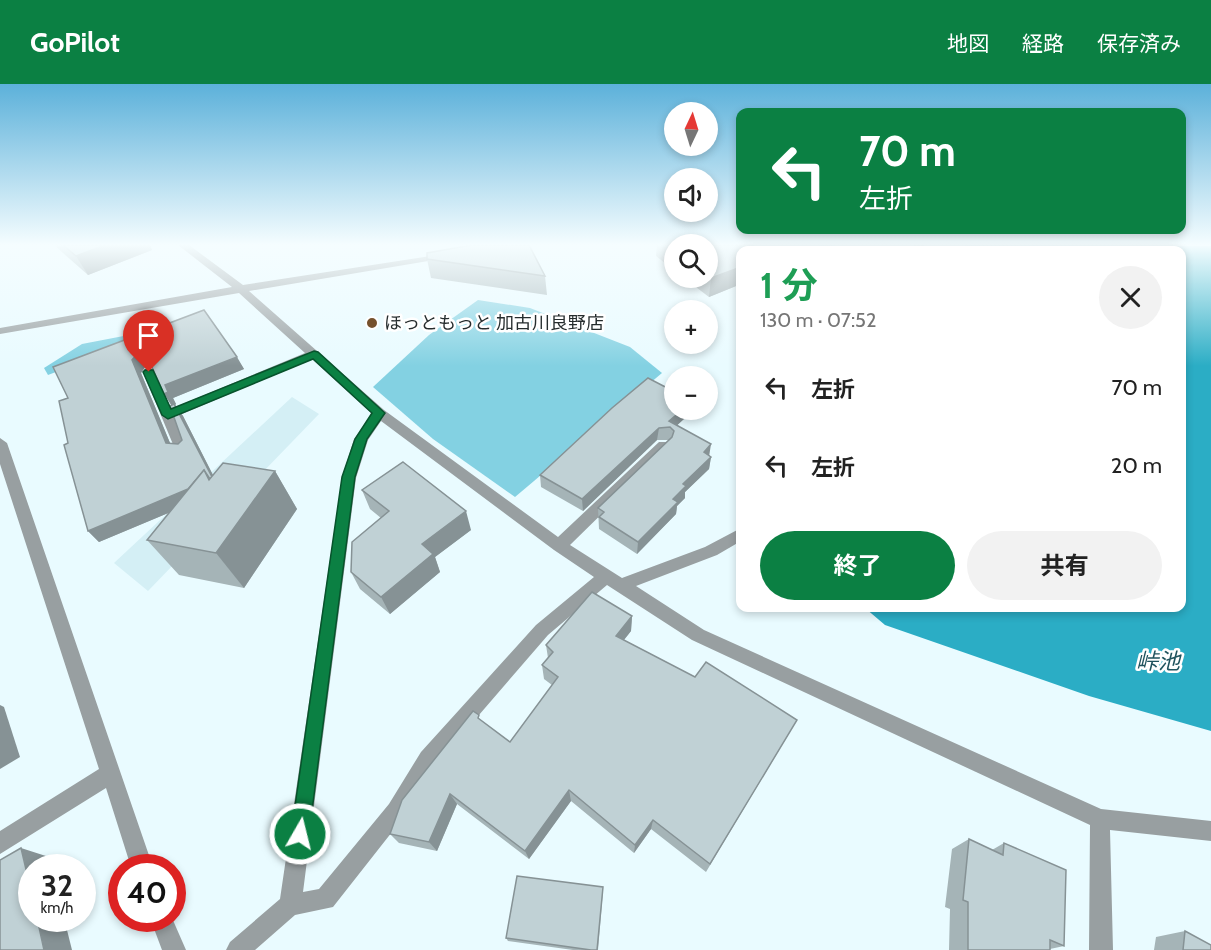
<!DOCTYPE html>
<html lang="ja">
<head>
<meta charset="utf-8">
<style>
	body { margin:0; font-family:Cabin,"Noto Sans JP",sans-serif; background:#f2f2f2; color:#222; height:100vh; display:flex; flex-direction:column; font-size:22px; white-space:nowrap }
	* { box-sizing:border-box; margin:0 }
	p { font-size:20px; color:#767676 }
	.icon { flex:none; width:33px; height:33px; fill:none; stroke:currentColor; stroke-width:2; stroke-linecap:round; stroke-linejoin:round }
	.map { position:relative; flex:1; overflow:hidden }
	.side { position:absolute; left:736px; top:162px; width:450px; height:366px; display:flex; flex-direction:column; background:#fff; border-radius:12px; box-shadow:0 3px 9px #0003 }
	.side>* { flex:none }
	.top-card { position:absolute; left:736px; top:24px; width:450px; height:126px; border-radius:12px; box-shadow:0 3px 9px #0003; background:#0b8043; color:#fff; overflow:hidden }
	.needle { width:39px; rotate:4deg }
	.fabs { position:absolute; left:664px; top:18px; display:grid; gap:12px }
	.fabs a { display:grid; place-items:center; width:54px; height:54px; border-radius:50%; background:#fff; box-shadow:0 3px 9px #0003; font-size:30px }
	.speed { position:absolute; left:18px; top:770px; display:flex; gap:12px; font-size:30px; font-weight:700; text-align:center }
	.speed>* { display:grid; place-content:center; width:78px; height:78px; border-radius:50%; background:#fff; box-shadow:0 3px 9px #0003; line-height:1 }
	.speed small { font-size:15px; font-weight:400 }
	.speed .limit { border:9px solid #d22; background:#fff; color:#111 }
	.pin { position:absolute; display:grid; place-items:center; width:51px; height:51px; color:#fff; margin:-62px -26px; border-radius:50% 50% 50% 0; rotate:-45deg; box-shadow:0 0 6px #0007 }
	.pin .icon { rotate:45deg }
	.me { position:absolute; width:66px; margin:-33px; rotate:8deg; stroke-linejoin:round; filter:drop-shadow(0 0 4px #0008) }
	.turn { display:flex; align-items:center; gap:21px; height:126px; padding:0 24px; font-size:27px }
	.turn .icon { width:78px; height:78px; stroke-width:2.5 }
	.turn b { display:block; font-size:42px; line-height:51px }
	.round { display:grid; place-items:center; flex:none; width:63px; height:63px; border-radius:32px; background:#f2f2f2 }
	.headline { display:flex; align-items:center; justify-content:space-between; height:102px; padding:0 24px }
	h1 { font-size:36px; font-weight:700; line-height:45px; color:#1e9e55 }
	.button { display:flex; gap:12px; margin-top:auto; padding:12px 24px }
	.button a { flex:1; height:69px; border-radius:36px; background:#0b8043; color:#fff; font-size:24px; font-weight:700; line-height:69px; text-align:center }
	.button a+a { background:#f2f2f2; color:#222 }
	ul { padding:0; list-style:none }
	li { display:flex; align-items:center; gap:18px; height:78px; padding:0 24px }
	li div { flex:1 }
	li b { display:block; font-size:22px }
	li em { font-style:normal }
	header { display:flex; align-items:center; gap:36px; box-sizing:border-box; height:84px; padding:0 30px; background:#0b8043; color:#fff }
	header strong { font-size:28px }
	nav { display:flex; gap:33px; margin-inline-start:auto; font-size:21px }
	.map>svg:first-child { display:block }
	.built { fill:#d4eff5 }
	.green { fill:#83d1e2 }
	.water { fill:#2badc5 }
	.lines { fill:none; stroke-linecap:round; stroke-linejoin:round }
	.stream { fill:#2badc5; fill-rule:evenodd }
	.minor { fill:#989fa1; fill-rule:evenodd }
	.wall { fill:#a5b4b7; fill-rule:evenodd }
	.shaded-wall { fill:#869295 }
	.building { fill:#c0d1d5; stroke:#869295; stroke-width:1.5 }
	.route { fill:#0b8043; stroke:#07532c; stroke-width:1.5 }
	.poi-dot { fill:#76512d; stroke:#fff; stroke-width:2 }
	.labels { text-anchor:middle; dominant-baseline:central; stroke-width:5; stroke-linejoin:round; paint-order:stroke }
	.far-poi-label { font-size:18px; fill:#262d2e; stroke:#fff; text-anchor:start }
	.water-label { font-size:22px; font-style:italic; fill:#20535e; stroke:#fff }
</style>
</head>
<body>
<header>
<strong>GoPilot</strong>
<nav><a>地図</a><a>経路</a><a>保存済み</a></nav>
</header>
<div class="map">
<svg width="1211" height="866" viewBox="0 0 1211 866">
	<rect width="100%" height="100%" fill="#e9fbff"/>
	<!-- built -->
	<polygon class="built" points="292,313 319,330 148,507 114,479"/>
	<!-- green -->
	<g class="green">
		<polygon points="478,216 530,224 630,263 662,289 515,413 433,355 373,303 429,251"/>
		<polygon points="160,245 163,247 48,291 44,284 82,260"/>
	</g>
	<!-- water -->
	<polygon class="water" points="965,161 1211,162 1211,647 1089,612 885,541 865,524 1182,524 1182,166 962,166"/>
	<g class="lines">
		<!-- stream -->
		<polygon class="stream" points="818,161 833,161 847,166 833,166"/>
		<!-- minor -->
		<g class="minor">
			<path d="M178,161H189L243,201L450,169V173L446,174L249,207L384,326L558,453L659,358H669L671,361L669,364L570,461L622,494L705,463L741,444V457L717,471L636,502L704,546L1101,725L1211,737V757L1110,746L1113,866H1089L1090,741L692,556L607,501L548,551L435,682L403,734L333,823L295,831L255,866H226L230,858L280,815L342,394L354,355L372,330L312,275L175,333L189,367L187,370H177L143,288L145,285H153L171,325L305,269L239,209L0,250V244L232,203ZM381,337L554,466L594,493L536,541L421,668L389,720L319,805L303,808L356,394L368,356Z"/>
			<polygon points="914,161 924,161 921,166 911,166"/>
			<polygon points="0,354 7,359 153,783 131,783 106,704 0,770 0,747 99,685 0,380"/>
			<polygon points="150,834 172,834 186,866 162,866"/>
		</g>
	</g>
	<!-- wall -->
	<g class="wall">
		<polygon points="54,161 150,161 152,166 88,191"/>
		<polygon points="657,161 675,161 675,187 656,172"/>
		<polygon points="708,161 741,166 741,200 709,213 684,194 708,194"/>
		<polygon points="427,175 545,192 547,211 431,194"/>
		<path d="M204,226L244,285L173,314L176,320L175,321L183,332L213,391L275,387L297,425L244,504L179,491L147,456L168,429L99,458L88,447L68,359V314ZM145,283L152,284L171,321L182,356L178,360L170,359L141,289Z"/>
		<polygon points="675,326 686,326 685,334 677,341 711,373 709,385 685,408 685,414 677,422 676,430 637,470 599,445 598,424 669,356 657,356 583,427 541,403 540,391"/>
		<polygon points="362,406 471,446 435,473 440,488 390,530 360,505 351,488 381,434 370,425"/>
		<polygon points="632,532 631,547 624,556 695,593 797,636 706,788 651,745 634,769 571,717 529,775 457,720 437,767 399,759 390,750 481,637 510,658 552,601 544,595 542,581 548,574 546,561"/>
		<polygon points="969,755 992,766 1004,759 1064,862 1050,865 1050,866 949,866 950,825 945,823 952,765"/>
		<polygon points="603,807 598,866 573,866 508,857 506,854"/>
		<polygon points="1185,847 1211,866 1154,866 1156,853"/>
	</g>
	<!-- shaded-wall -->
	<g class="shaded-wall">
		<polygon points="105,161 150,161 152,166 88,191 76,172"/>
		<polygon points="741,183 741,200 709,213 711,194"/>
		<polygon points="137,270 145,283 141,289 175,371 166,359 132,276"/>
		<polygon points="237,273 244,285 173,314 176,320 175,321 183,332 221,407 99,458 88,447 209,396 172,322 164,310 165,301"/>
		<polygon points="682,326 686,326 685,334 672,346 669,337"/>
		<polygon points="659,344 657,356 583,427 582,415"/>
		<polygon points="711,360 709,373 704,368"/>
		<polygon points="711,373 709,385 685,408 685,414 677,422 676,430 637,470 638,458 673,415 683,400"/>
		<polygon points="275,387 297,425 244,504 216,469"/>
		<polygon points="466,427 471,446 435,473 440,488 390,530 381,513 422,460"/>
		<polygon points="632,532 631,547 615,567 616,552"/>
		<polygon points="0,621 4,623 20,673 0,685"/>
		<polygon points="569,706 571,717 529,775 525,767"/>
		<polygon points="450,710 457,720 437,767 429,758"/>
		<polygon points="653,736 651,745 634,769 635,761"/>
		<polygon points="21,764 49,773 51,783 32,783 32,811"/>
		<polygon points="37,834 64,834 72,866 44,866"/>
	</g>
	<!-- building -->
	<g class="building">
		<polygon points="63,161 105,161 76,172"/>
		<polygon points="472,161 529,161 545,192 427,175 427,169"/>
		<polygon points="668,161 675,161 675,166"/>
		<polygon points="708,161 753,161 761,166 741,166 741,183 711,194 708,192"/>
		<polygon points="204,226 237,273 165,301 168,308 164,310 147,272 137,270 132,276 166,359 178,360 182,356 170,322 174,320 212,393 210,395 204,386 188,405 88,447 64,361 68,359 59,317 68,314 53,283"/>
		<polygon points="648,294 675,308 675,326 682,326 669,337 711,360 704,368 711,373 683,400 686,402 673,415 678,418 638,458 599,433 604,428 598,424 672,353 674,347 670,343 659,344 582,415 540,391 612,324"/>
		<polygon points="403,378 466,427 422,460 433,470 381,513 351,488 352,458 389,427 362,406"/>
		<polygon points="223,379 275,387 216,469 147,456 204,386 209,396"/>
		<polygon points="592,508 632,532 616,552 695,593 706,578 797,636 710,780 653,736 635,761 569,706 525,767 450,710 429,758 390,750 402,716 473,627 479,631 478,634 510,658 558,593 542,581 553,568 546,561"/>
		<polygon points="969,755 1003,771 1004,759 1066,786 1064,862 1050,856 1050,866 968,866 968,818 963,816"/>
		<polygon points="21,764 32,811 32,834 37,834 44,866 0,866 0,776"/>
		<polygon points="517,792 603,803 597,866 591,866 506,854"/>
		<polygon points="1185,847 1211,861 1211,866 1183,866"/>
	</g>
	<!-- sky -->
	<linearGradient id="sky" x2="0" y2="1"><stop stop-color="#5cb1da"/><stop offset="0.57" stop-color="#f5fdff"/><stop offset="1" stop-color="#f5fdff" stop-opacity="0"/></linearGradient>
	<rect width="1211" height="282" fill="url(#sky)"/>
	<!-- route -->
	<polygon class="route" points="314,267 318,268 385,329 367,355 355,393 309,750 307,757 300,760 293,757 291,750 342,393 355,355 372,329 313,275 168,335 162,331 143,288 145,286 153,286 171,325"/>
	<!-- markers -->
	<circle class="poi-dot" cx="372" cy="239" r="6"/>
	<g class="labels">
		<!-- far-poi labels -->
		<g class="far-poi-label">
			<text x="384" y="239">ほっともっと 加古川良野店</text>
		</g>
		<!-- water labels -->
		<g class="water-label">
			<text x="1158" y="577">峠池</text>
		</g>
	</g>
</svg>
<div class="fabs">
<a><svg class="needle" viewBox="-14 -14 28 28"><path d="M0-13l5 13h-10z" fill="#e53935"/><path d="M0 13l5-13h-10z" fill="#767676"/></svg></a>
<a><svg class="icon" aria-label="sound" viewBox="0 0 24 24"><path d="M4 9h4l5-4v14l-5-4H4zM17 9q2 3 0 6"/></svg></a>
<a><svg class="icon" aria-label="search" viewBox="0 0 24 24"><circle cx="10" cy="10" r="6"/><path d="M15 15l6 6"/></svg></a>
<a>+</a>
<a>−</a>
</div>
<div class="speed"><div>32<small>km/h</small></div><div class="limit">40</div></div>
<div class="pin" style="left:149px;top:288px;background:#d93025"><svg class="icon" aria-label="arrive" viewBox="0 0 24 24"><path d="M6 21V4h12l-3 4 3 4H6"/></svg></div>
<svg class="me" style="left:300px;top:750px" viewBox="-20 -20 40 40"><circle r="17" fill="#0b8043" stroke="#fff" stroke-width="3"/><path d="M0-11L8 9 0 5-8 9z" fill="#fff"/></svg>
<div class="top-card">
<div class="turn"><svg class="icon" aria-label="left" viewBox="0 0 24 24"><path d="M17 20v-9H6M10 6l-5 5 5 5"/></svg><div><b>70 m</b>左折</div></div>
</div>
<section class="side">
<div class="headline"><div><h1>1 分</h1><p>130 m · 07:52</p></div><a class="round"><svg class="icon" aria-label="close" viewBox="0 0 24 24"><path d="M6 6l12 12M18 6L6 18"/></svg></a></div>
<ul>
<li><svg class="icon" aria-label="left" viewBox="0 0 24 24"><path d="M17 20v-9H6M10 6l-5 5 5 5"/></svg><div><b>左折</b></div><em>70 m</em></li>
<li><svg class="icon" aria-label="left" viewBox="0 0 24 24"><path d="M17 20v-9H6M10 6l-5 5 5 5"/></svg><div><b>左折</b></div><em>20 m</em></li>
</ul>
<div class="button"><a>終了</a><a>共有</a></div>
</section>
</div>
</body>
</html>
